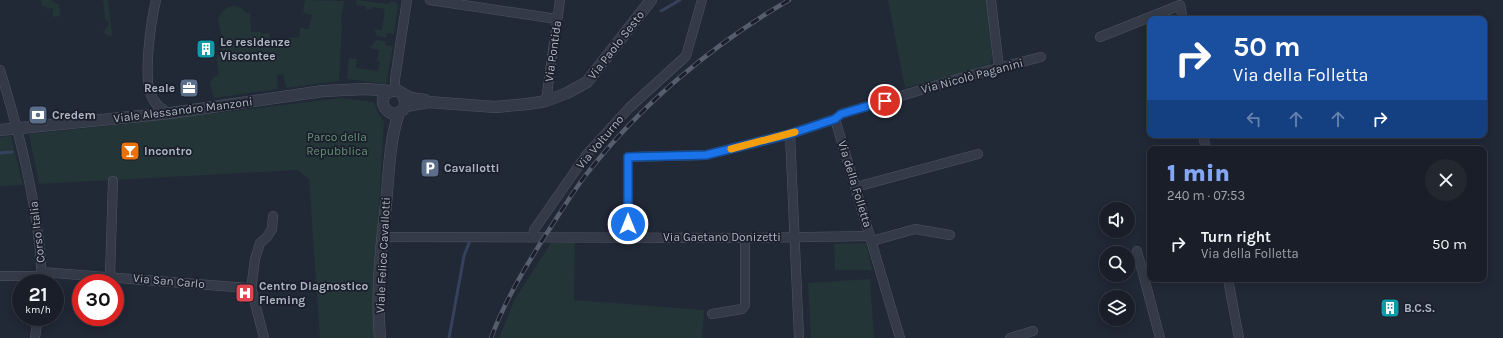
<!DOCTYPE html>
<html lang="en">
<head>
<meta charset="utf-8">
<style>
	body { margin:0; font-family:Karla,sans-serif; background:#222730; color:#f1f3f6; height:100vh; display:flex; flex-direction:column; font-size:15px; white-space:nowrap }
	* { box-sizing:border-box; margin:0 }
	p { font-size:13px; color:#9fa2a8 }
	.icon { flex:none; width:22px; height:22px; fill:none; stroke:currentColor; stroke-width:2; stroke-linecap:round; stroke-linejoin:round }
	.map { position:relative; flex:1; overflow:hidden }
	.drawer { position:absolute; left:1147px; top:146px; width:340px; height:136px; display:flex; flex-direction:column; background:#191e28; border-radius:8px; box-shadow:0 2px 10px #0003,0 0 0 1px #373c45 }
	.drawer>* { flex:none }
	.top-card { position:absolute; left:1147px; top:16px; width:340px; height:122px; border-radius:8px; box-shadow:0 2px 10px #0003,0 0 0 1px #373c45; background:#1a4fa0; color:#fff; overflow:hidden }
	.controls { position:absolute; left:1099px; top:202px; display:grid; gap:8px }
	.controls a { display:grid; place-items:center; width:36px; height:36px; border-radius:50%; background:#191e28; box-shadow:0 2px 10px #0003,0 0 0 1px #373c45; font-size:20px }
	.speed { position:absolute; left:12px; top:274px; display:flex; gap:8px; font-size:20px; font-weight:700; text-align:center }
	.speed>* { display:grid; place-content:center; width:52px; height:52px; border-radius:50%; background:#191e28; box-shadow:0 2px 10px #0003,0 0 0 1px #373c45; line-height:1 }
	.speed small { font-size:10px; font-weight:400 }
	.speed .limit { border:6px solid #d22; background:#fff; color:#111 }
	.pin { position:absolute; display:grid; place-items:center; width:34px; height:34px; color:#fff; margin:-17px; border:2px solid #fff; border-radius:50%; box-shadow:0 1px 4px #0007 }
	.me { position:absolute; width:44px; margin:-22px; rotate:0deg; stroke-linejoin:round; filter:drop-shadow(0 0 3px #0008) }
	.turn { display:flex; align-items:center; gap:14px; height:84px; padding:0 20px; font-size:18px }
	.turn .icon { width:52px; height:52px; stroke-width:2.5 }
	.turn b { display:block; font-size:28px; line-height:34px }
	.lanes { display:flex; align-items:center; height:38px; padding:0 20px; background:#0003; justify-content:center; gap:20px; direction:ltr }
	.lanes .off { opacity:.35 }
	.round { display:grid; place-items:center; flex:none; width:42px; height:42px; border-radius:21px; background:#222730 }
	.overview { display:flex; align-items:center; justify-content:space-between; height:68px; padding:0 20px }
	h1 { font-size:24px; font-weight:800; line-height:30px; color:#84a6f3 }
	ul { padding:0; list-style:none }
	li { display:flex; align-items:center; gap:12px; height:60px; padding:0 20px }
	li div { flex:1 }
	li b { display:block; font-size:15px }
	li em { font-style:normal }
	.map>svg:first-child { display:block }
	.green { fill:#243538 }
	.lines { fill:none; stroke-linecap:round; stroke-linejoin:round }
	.stream { stroke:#35425d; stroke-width:3 }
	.minor-casing { stroke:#4f5561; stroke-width:10 }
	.tertiary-casing { stroke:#4f5561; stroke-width:12 }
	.minor { stroke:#343a47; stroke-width:9 }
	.tertiary { stroke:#343a47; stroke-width:11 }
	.rail-casing { stroke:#565e6e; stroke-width:4.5 }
	.rail { stroke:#1a1f2b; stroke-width:3; stroke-dasharray:9; stroke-linecap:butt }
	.route-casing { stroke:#114b97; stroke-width:10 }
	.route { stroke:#1a73e8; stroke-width:7 }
	.slow { stroke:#f59e0b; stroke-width:7 }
	.labels { text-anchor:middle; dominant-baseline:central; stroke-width:3.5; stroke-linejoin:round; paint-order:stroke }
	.poi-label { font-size:12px; font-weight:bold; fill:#aeb5c3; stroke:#1a1f2b; text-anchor:start }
	.street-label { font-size:12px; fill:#aeb5c3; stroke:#1a1f2b }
	.park-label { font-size:12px; fill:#679375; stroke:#1a1f2b }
</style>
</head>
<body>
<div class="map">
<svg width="1503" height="338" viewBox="0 0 1503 338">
	<rect width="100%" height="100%" fill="#212836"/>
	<!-- green -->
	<g class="green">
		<polygon points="41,0 51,0 56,4 59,4 60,16 53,17 53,8 47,9 47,6 42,7"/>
		<polygon points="103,0 108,0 112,34 110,37 103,32 109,24 108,21 105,19"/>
		<path d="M305,0L344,1L341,20L342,24L339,81L286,88L283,74L277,75L278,89L214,98L210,83L213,78L219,74L217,60L223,40L218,20C222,7 237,0 246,13H250L251,32H261V34L269,33L270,40L299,37L300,28L309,29L312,15L303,13Z"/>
		<polygon points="357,0 389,4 391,1 396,2 398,5 394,34 387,33 386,38 377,36 374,29 382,30 385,9 372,7 371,10 366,9 365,6 356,5"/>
		<polygon points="888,0 988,0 992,56 990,66 905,88"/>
		<polygon points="376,40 385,41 385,45 393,46 386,84 347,79 349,58 357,59 356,68 378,71 380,62 377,61 379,50 370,48"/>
		<polygon points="341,98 374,102 378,113 384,121 375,279 377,338 320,338 309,179 298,170 39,184 29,134 127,124"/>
		<polygon points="11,136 23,185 0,186 0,137"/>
		<polygon points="575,242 574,300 704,310 702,338 499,338 515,299 551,243"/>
		<polygon points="866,243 872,270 835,270 834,244"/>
		<polygon points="870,279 874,338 811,338 808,283"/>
	</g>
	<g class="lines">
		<!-- stream -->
		<g class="stream">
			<polyline points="661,11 680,0"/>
			<polyline points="0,153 12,152"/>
			<polyline points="449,338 464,256 469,243"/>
		</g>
		<defs>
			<g id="minor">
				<path d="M156,0C151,21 143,76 151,95C155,105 161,110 171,113"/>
				<polyline points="430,0 557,19"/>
				<polyline points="991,0 999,68"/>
				<polyline points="1100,37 1180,5 1183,19"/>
				<path d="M0,70C14,115 26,160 34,207C38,232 42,257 41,283"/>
				<polyline points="399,91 395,87 395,79 407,0"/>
				<polyline points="546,101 560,0"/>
				<polyline points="835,119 841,114 964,77 1041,57"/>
				<polyline points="790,134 799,338"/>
				<polyline points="1203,135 1206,149"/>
				<polyline points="856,187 978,154"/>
				<polyline points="382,237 745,238 870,236"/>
				<polyline points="533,237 534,230 587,154 629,108 686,56 702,0"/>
				<polyline points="628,237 628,157 706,155 790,134 835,119 900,338"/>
				<polyline points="872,241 915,229 950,235"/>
				<polyline points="1137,251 1160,338"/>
				<polyline points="41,272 248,288 252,291 264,338"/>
				<polyline points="0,276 41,276"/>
				<polyline points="110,276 113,181"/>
				<polyline points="1228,279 1239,338"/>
				<polyline points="251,290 255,259 260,243 267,237 272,229 273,216"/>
				<polyline points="712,314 742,309 745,305 745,238"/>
				<polyline points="35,338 38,317"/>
				<polyline points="1010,338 1033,331"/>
			</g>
			<g id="tertiary">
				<path d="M402,94L406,102L403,110L395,114C382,113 377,94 392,91C399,89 404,95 409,97C414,99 420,99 425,100"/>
				<polyline points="406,106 428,102 495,107 528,104 546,101 567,93 587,82 651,0"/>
				<polyline points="0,130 171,113 323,91 366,89 390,91"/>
				<path d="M380,338C376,293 381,248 386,204C389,174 389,142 399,113"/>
			</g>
		</defs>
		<!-- minor casing -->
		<use href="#minor" class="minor-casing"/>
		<!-- tertiary casing -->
		<use href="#tertiary" class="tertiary-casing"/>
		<!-- minor -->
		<use href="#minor" class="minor"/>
		<!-- tertiary -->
		<use href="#tertiary" class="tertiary"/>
		<defs>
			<path id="rail" d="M491,338C504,303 523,271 543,239C557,218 570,196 585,176C640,105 712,45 789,0"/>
		</defs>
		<!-- rail casing -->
		<use href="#rail" class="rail-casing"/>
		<!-- rail -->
		<use href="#rail" class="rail"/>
	</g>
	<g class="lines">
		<defs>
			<polyline id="route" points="628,224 628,157 706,155 790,134 835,119 841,114 885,101"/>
		</defs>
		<!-- route casing -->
		<use href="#route" class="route-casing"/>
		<!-- route -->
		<use href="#route" class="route"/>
		<!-- slow -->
		<polyline class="slow" points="731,149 795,132"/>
	</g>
	<!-- icons -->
	<defs>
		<symbol id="building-square" viewBox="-11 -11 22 22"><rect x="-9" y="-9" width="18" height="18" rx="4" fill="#0f9aa8" stroke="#1a1f2b"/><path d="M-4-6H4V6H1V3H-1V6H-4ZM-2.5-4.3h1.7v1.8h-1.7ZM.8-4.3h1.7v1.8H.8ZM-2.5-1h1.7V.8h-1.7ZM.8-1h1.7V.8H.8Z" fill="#fff"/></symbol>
		<symbol id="office-square" viewBox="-11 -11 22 22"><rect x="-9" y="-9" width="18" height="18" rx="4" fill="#5c6f8a" stroke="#1a1f2b"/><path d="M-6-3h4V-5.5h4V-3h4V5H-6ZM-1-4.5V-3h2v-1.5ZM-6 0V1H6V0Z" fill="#fff"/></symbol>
		<symbol id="bank-square" viewBox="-11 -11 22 22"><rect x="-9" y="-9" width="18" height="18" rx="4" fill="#5c6f8a" stroke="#1a1f2b"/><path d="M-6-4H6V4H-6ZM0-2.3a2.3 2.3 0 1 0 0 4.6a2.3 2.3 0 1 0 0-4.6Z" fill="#fff"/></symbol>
		<symbol id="bar-square" viewBox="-11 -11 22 22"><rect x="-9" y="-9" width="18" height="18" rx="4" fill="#e8710a" stroke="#1a1f2b"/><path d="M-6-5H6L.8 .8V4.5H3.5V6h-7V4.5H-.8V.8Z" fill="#fff"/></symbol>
		<symbol id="parking-square" viewBox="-11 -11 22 22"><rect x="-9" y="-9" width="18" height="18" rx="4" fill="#5c6f8a" stroke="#1a1f2b"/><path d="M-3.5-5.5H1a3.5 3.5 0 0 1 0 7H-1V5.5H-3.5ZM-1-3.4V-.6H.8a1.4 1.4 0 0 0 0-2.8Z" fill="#fff"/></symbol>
		<symbol id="hospital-square" viewBox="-11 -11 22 22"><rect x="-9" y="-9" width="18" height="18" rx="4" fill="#e0444e" stroke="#1a1f2b"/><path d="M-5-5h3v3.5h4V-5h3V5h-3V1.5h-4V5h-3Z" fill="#fff"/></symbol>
	</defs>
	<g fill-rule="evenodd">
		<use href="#building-square" x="195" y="38" width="22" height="22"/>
		<use href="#office-square" x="178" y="77" width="22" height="22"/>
		<use href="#bank-square" x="27" y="104" width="22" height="22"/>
		<use href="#bar-square" x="119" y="140" width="22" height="22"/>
		<use href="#parking-square" x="419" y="157" width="22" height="22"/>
		<use href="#hospital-square" x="234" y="282" width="22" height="22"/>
		<use href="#building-square" x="1379" y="297" width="22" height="22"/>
	</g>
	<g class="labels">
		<!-- poi labels -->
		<g class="poi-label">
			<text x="220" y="42">Le residenze<tspan x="220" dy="14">Viscontee</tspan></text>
			<text x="175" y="88" text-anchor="end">Reale</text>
			<text x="52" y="115">Credem</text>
			<text x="144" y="151">Incontro</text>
			<text x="444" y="168">Cavallotti</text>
			<text x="259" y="286">Centro Diagnostico<tspan x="259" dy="14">Fleming</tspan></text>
			<text x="1404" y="308">B.C.S.</text>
		</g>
		<!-- street labels -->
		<g class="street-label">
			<text transform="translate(616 45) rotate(-52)">Via Paolo Sesto</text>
			<text transform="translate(553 51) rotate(-82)">Via Pontida</text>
			<text transform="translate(972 76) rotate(-15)">Via Nicolò Paganini</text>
			<text transform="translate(183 110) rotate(-7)">Viale Alessandro Manzoni</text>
			<text transform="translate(600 142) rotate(-50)">Via Volturno</text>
			<text transform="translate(855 184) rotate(73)">Via della Folletta</text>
			<text transform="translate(37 232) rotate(-97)">Corso Italia</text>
			<text x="722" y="237">Via Gaetano Donizetti</text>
			<text transform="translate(383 255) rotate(-87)">Viale Felice Cavallotti</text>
			<text transform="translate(169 281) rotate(5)">Via San Carlo</text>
		</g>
		<!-- park labels -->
		<g class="park-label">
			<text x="337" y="137">Parco della<tspan x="337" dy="14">Repubblica</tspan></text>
		</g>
	</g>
</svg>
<div class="controls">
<a><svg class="icon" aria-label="sound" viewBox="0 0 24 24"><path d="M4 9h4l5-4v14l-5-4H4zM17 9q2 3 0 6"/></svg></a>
<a><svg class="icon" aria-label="search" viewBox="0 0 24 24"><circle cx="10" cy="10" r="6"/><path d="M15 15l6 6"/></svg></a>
<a><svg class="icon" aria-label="layers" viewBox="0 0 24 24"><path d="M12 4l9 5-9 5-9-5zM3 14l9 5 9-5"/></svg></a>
</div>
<div class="speed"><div>21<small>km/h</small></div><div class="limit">30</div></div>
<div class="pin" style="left:885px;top:101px;background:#d93025"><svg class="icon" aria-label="arrive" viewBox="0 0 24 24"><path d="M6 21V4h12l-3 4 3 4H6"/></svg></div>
<svg class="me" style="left:628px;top:224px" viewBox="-20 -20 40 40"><circle r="17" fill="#1a73e8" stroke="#fff" stroke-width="3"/><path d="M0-11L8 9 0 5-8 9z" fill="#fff"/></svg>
<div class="top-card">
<div class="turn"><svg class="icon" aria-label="right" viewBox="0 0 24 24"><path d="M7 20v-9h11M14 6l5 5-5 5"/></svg><div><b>50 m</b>Via della Folletta</div></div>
<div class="lanes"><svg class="icon off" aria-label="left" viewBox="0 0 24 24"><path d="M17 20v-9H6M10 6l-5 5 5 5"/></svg><svg class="icon off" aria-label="ahead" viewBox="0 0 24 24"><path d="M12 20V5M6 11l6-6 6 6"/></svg><svg class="icon off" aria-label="ahead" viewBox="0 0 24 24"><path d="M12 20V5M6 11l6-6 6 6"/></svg><svg class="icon" aria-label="right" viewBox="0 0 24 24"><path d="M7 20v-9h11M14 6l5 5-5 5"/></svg></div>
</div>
<section class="drawer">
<div class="overview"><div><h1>1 min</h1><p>240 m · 07:53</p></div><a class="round"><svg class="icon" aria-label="close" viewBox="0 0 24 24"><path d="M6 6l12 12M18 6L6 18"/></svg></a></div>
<ul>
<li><svg class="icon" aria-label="right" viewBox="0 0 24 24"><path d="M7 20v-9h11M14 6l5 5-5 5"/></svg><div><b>Turn right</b><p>Via della Folletta</p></div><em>50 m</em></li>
</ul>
</section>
</div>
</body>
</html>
